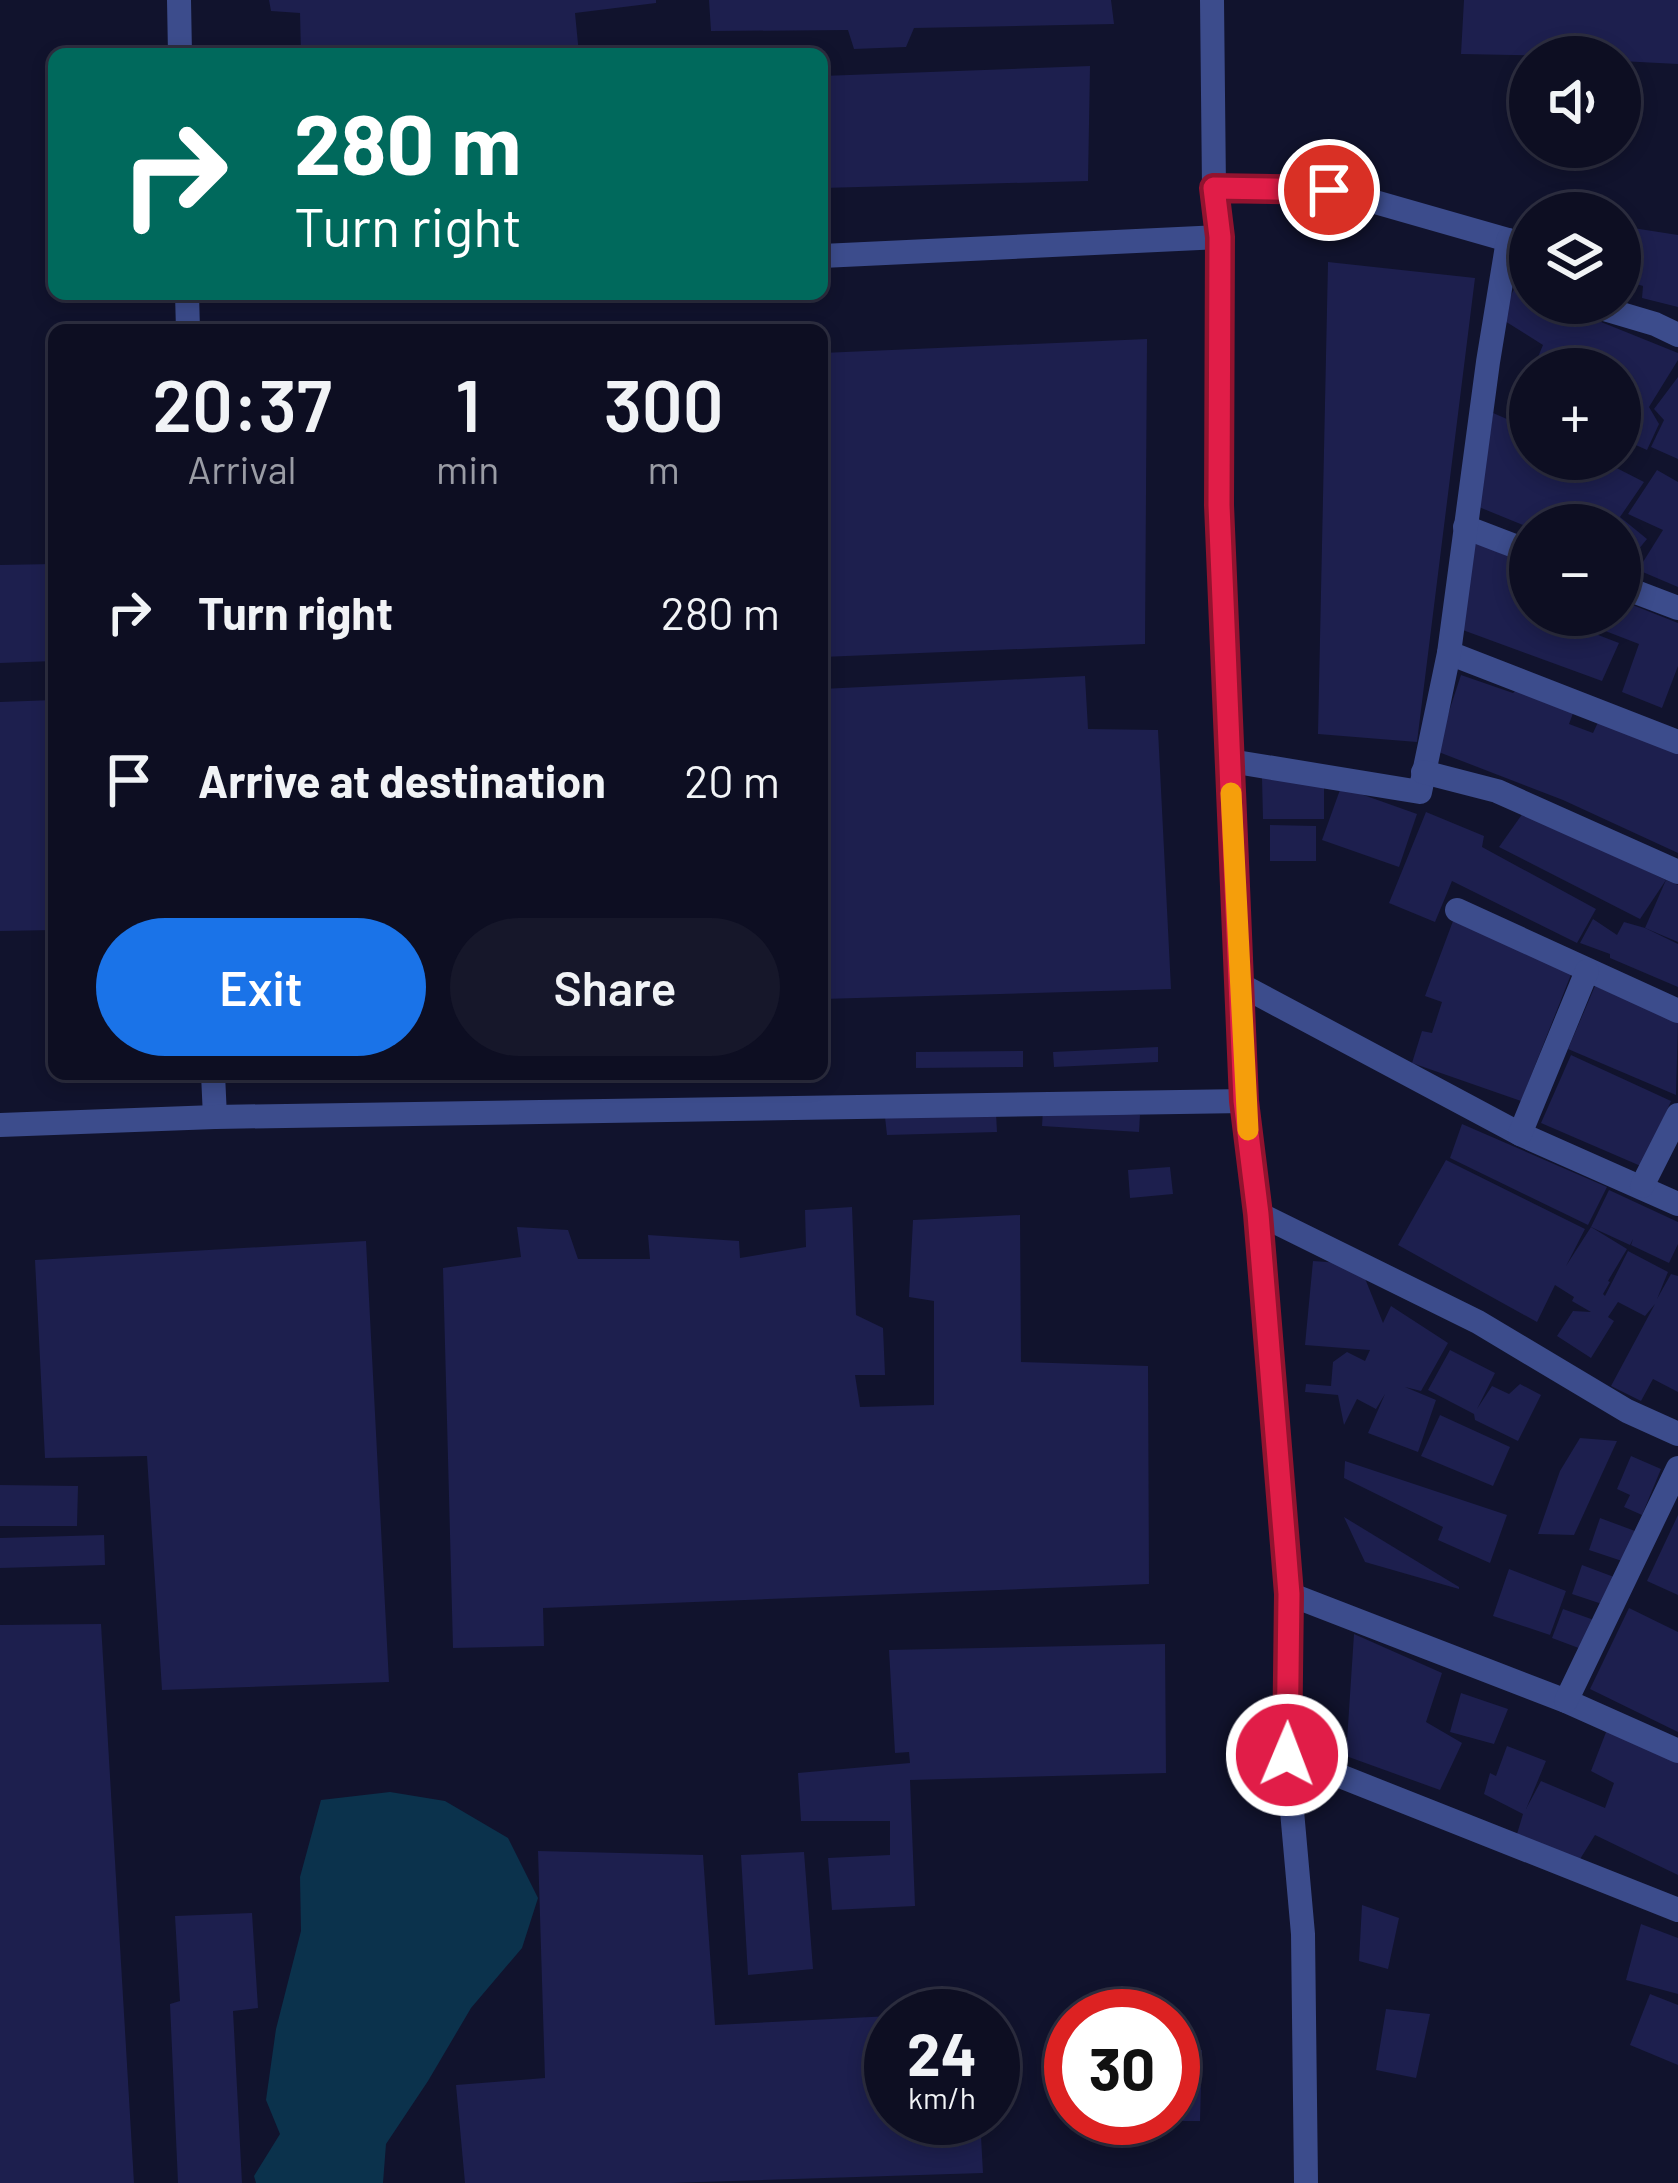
<!DOCTYPE html>
<html lang="en">
<head>
<meta charset="utf-8">
<style>
	body { margin:0; font-family:Barlow,sans-serif; background:#16172a; color:#f1f3f6; height:100vh; display:flex; flex-direction:column; font-size:45px; white-space:nowrap }
	* { box-sizing:border-box; margin:0 }
	p { font-size:39px; color:#9a9ca5 }
	.icon { flex:none; width:66px; height:66px; fill:none; stroke:currentColor; stroke-width:2; stroke-linecap:round; stroke-linejoin:round }
	.map { position:relative; flex:1; overflow:hidden }
	.drawer { position:absolute; left:48px; top:324px; width:780px; height:756px; display:flex; flex-direction:column; background:#0d0e22; border-radius:18px; box-shadow:0 6px 18px #0003,0 0 0 3px #2d2e40 }
	.drawer>* { flex:none }
	.guide { position:absolute; left:48px; top:48px; width:780px; height:252px; border-radius:18px; box-shadow:0 6px 18px #0003,0 0 0 3px #2d2e40; background:#00695c; color:#fff; overflow:hidden }
	.tools { position:absolute; left:1509px; top:36px; display:grid; gap:24px }
	.tools a { display:grid; place-items:center; width:132px; height:132px; border-radius:50%; background:#0d0e22; box-shadow:0 6px 18px #0003,0 0 0 3px #2d2e40; font-size:60px }
	.speed { position:absolute; left:864px; top:1989px; display:flex; gap:24px; font-size:60px; font-weight:700; text-align:center }
	.speed>* { display:grid; place-content:center; width:156px; height:156px; border-radius:50%; background:#0d0e22; box-shadow:0 6px 18px #0003,0 0 0 3px #2d2e40; line-height:1 }
	.speed small { font-size:30px; font-weight:400 }
	.speed .limit { border:18px solid #d22; background:#fff; color:#111 }
	.pin { position:absolute; display:grid; place-items:center; width:102px; height:102px; color:#fff; margin:-51px; border:6px solid #fff; border-radius:50%; box-shadow:0 3px 12px #0007 }
	.me { position:absolute; width:132px; margin:-66px; rotate:1deg; stroke-linejoin:round; filter:drop-shadow(0 0 9px #0008) }
	.turn { display:flex; align-items:center; gap:42px; height:252px; padding:0 48px; font-size:54px }
	.turn .icon { width:156px; height:156px; stroke-width:2.5 }
	.turn b { display:block; font-size:84px; line-height:102px }
	.eta { display:flex; justify-content:space-evenly; align-items:center; height:204px; text-align:center }
	.eta b { font-size:72px; font-weight:600; line-height:84px }
	.cta { display:flex; gap:24px; margin-top:auto; padding:24px 48px }
	.cta a { flex:1; height:138px; border-radius:72px; background:#1a73e8; color:#fff; font-size:48px; font-weight:600; line-height:138px; text-align:center }
	.cta a+a { background:#16172a; color:#f1f3f6 }
	ul { padding:0; list-style:none }
	li { display:flex; align-items:center; gap:36px; height:168px; padding:0 48px }
	li div { flex:1 }
	li b { display:block; font-size:45px }
	li em { font-style:normal }
	.map>svg:first-child { display:block }
	.water { fill:#0b324c }
	.building { fill:#1d1f4e }
	.lines { fill:none; stroke-linecap:round; stroke-linejoin:round }
	.street { stroke:#3c4c8c; stroke-width:24 }
	.route-casing { stroke:#92132f; stroke-width:30 }
	.route { stroke:#e11d48; stroke-width:21 }
	.slow { stroke:#f59e0b; stroke-width:21 }
</style>
</head>
<body>
<div class="map">
<svg width="1678" height="2183" viewBox="0 0 1678 2183">
	<rect width="100%" height="100%" fill="#11132d"/>
	<!-- water -->
	<polygon class="water" points="390,1792 445,1801 508,1838 538,1898 522,1948 471,2008 428,2081 386,2144 383,2183 256,2183 254,2176 280,2134 266,2100 276,2029 301,1931 300,1877 321,1800"/>
	<!-- building -->
	<g class="building">
		<polygon points="269,0 656,0 656,3 575,13 579,54 301,54 300,13 271,11"/>
		<polygon points="709,0 1111,0 1114,24 914,28 906,47 854,49 848,30 711,31"/>
		<polygon points="1464,0 1678,0 1678,64 1620,61 1620,57 1461,54"/>
		<polygon points="1090,66 1088,181 822,188 822,76"/>
		<polygon points="1620,226 1678,235 1678,307 1642,298 1643,286 1620,279"/>
		<polygon points="1328,262 1475,278 1417,742 1318,734"/>
		<polygon points="1515,287 1530,293 1530,303 1554,303 1678,353 1678,360 1649,407 1659,424 1647,450 1620,438 1620,369 1533,369 1543,345 1500,318"/>
		<polygon points="1147,339 1145,644 822,657 822,353"/>
		<polygon points="48,351 54,351 54,480 50,480"/>
		<polygon points="1678,377 1678,459 1651,447 1664,420 1654,409"/>
		<polygon points="1493,413 1530,429 1530,459 1599,459 1644,482 1620,517 1647,539 1624,567 1620,565 1620,525 1530,525 1530,528 1474,505 1486,460"/>
		<polygon points="1657,470 1678,482 1678,587 1638,570 1663,530 1628,514"/>
		<polygon points="1473,541 1525,564 1515,603 1530,609 1530,615 1546,615 1619,643 1602,681 1460,629"/>
		<polygon points="54,564 54,661 0,663 0,565"/>
		<polygon points="1620,600 1678,623 1678,666 1662,708 1622,692 1639,644 1564,615 1620,615"/>
		<polygon points="1461,675 1513,693 1520,687 1575,708 1569,724 1593,733 1600,718 1678,752 1678,853 1563,800 1436,751"/>
		<polygon points="1085,676 1088,729 1158,730 1171,989 822,999 822,689"/>
		<polygon points="54,700 54,930 0,931 0,702"/>
		<polygon points="1262,778 1324,778 1324,819 1263,819"/>
		<polygon points="1341,787 1417,814 1399,867 1322,840"/>
		<polygon points="1426,812 1484,836 1482,847 1596,909 1577,943 1452,881 1435,922 1389,903"/>
		<polygon points="1523,813 1666,880 1640,919 1499,847"/>
		<polygon points="1270,825 1316,826 1316,861 1270,861"/>
		<polygon points="1666,880 1678,885 1678,942 1645,928"/>
		<polygon points="1593,919 1617,935 1624,922 1645,928 1678,944 1678,987 1610,958 1610,954 1580,943"/>
		<polygon points="1453,921 1574,967 1521,1101 1412,1063 1422,1031 1432,1033 1442,1002 1425,996"/>
		<polygon points="1595,986 1678,1022 1676,1095 1568,1049"/>
		<polygon points="1158,1047 1158,1062 1054,1067 1053,1052"/>
		<polygon points="1023,1051 1023,1067 916,1068 916,1052"/>
		<polygon points="1571,1055 1671,1101 1643,1167 1541,1123"/>
		<polygon points="1043,1109 1140,1115 1139,1132 1042,1126"/>
		<polygon points="996,1113 997,1132 887,1135 885,1117"/>
		<polygon points="1462,1124 1607,1187 1588,1225 1450,1158"/>
		<polygon points="1446,1160 1585,1229 1566,1266 1591,1227 1627,1249 1608,1281 1610,1282 1603,1294 1605,1296 1628,1251 1668,1272 1657,1299 1671,1274 1678,1276 1678,1392 1653,1379 1641,1401 1611,1386 1655,1304 1645,1316 1618,1302 1608,1317 1614,1321 1591,1358 1557,1336 1573,1311 1591,1312 1572,1301 1574,1297 1555,1285 1537,1322 1398,1245"/>
		<polygon points="1170,1167 1173,1194 1130,1198 1128,1170"/>
		<polygon points="1609,1190 1678,1222 1678,1244 1669,1263 1631,1245 1633,1239 1630,1245 1591,1227"/>
		<polygon points="852,1207 856,1315 883,1328 885,1375 855,1375 860,1407 934,1405 934,1301 909,1297 913,1220 1020,1215 1021,1362 1148,1366 1149,1584 543,1608 544,1646 453,1648 443,1268 521,1257 517,1227 568,1230 578,1259 650,1259 648,1235 739,1241 740,1258 806,1247 805,1210"/>
		<polygon points="366,1241 389,1682 162,1690 147,1456 45,1458 35,1260"/>
		<polygon points="1313,1261 1340,1263 1364,1276 1383,1323 1391,1306 1448,1343 1421,1391 1405,1387 1436,1400 1418,1452 1368,1433 1385,1394 1376,1409 1357,1399 1344,1425 1338,1395 1305,1392 1306,1384 1331,1386 1333,1362 1347,1352 1365,1361 1370,1350 1305,1345"/>
		<polygon points="1450,1350 1495,1373 1477,1409 1492,1386 1509,1394 1520,1384 1541,1395 1518,1441 1475,1420 1474,1414 1428,1390"/>
		<polygon points="1440,1415 1510,1447 1493,1486 1421,1456"/>
		<polygon points="1580,1438 1617,1441 1574,1535 1538,1534 1560,1471"/>
		<polygon points="1631,1456 1661,1469 1642,1515 1624,1507 1630,1495 1617,1489"/>
		<polygon points="1345,1461 1507,1515 1490,1563 1438,1540 1443,1527 1344,1478"/>
		<polygon points="0,1485 78,1486 77,1526 0,1526"/>
		<polygon points="1678,1515 1678,1595 1647,1581"/>
		<polygon points="1344,1517 1459,1587 1459,1589 1365,1562"/>
		<polygon points="1600,1518 1635,1531 1625,1562 1589,1550"/>
		<polygon points="104,1535 105,1565 0,1568 0,1538"/>
		<polygon points="1582,1565 1614,1577 1605,1605 1572,1594"/>
		<polygon points="1509,1569 1566,1591 1550,1635 1493,1616"/>
		<polygon points="1629,1608 1678,1632 1678,1732 1590,1689"/>
		<polygon points="1563,1609 1594,1620 1584,1650 1552,1638"/>
		<polygon points="101,1624 134,2183 0,2183 0,1625"/>
		<polygon points="1354,1634 1442,1673 1426,1722 1462,1743 1440,1790 1346,1756"/>
		<polygon points="1165,1644 1166,1773 910,1780 915,1906 832,1910 828,1858 890,1855 890,1821 801,1821 798,1773 910,1763 909,1752 895,1753 889,1650"/>
		<polygon points="1461,1693 1508,1709 1494,1744 1450,1732"/>
		<polygon points="1608,1727 1678,1763 1678,1875 1595,1835 1577,1864 1517,1834 1523,1814 1484,1794 1490,1773 1496,1776 1507,1746 1546,1761 1526,1809 1541,1781 1605,1808 1614,1783 1591,1771"/>
		<polygon points="538,1851 703,1855 715,2025 891,2016 891,2118 980,2118 983,2173 670,2183 465,2183 456,2085 545,2078"/>
		<polygon points="804,1852 813,1969 748,1975 741,1855"/>
		<polygon points="1362,1905 1399,1918 1388,1969 1359,1961"/>
		<polygon points="252,1913 258,2008 233,2011 242,2183 178,2183 170,2004 180,2001 175,1916"/>
		<polygon points="1641,1924 1678,1938 1678,1994 1626,1980"/>
		<polygon points="1650,1994 1678,2005 1678,2065 1630,2045"/>
		<polygon points="1386,2009 1430,2014 1416,2078 1376,2070"/>
		<polygon points="1173,2048 1202,2050 1200,2121 1173,2121"/>
	</g>
	<g class="lines">
		<!-- street -->
		<g class="street">
			<polyline points="179,0 180,54"/>
			<polyline points="1212,0 1214,188 1220,237 1219,505 1245,1101 1257,1213 1289,1594 1287,1755 1303,1934 1306,2183"/>
			<polyline points="1214,188 1329,190 1347,194 1508,240 1530,260"/>
			<polyline points="822,256 1220,237"/>
			<polyline points="187,294 188,330"/>
			<polyline points="1584,303 1655,324 1678,335"/>
			<polyline points="1465,527 1530,552"/>
			<polyline points="1620,586 1678,608"/>
			<polyline points="1449,653 1678,742"/>
			<polyline points="1230,761 1420,792 1449,653 1488,362 1508,240"/>
			<polyline points="1423,772 1497,791 1678,872"/>
			<polyline points="1457,910 1678,1011"/>
			<polyline points="1239,984 1520,1134 1678,1204"/>
			<polyline points="213,1074 215,1117"/>
			<polyline points="0,1125 215,1117 1245,1101"/>
			<polyline points="1520,1134 1587,971"/>
			<polyline points="1642,1186 1678,1115"/>
			<polyline points="1257,1213 1478,1322 1627,1411 1678,1434"/>
			<polyline points="1289,1594 1566,1701 1678,1751"/>
			<polyline points="1566,1701 1678,1468"/>
			<polyline points="1287,1755 1678,1910"/>
		</g>
	</g>
	<g class="lines">
		<defs>
			<polyline id="route" points="1287,1755 1289,1594 1258,1214 1244,1101 1219,505 1220,237 1214,188 1329,190"/>
		</defs>
		<!-- route casing -->
		<use href="#route" class="route-casing"/>
		<!-- route -->
		<use href="#route" class="route"/>
		<!-- slow -->
		<polyline class="slow" points="1231,793 1248,1130"/>
	</g>
</svg>
<div class="tools">
<a><svg class="icon" aria-label="sound" viewBox="0 0 24 24"><path d="M4 9h4l5-4v14l-5-4H4zM17 9q2 3 0 6"/></svg></a>
<a><svg class="icon" aria-label="layers" viewBox="0 0 24 24"><path d="M12 4l9 5-9 5-9-5zM3 14l9 5 9-5"/></svg></a>
<a>+</a>
<a>−</a>
</div>
<div class="speed"><div>24<small>km/h</small></div><div class="limit">30</div></div>
<div class="pin" style="left:1329px;top:190px;background:#d93025"><svg class="icon" aria-label="arrive" viewBox="0 0 24 24"><path d="M6 21V4h12l-3 4 3 4H6"/></svg></div>
<svg class="me" style="left:1287px;top:1755px" viewBox="-20 -20 40 40"><circle r="17" fill="#e11d48" stroke="#fff" stroke-width="3"/><path d="M0-11L8 9 0 5-8 9z" fill="#fff"/></svg>
<div class="guide">
<div class="turn"><svg class="icon" aria-label="right" viewBox="0 0 24 24"><path d="M7 20v-9h11M14 6l5 5-5 5"/></svg><div><b>280 m</b>Turn right</div></div>
</div>
<section class="drawer">
<div class="eta">
<div><b>20:37</b><p>Arrival</p></div>
<div><b>1</b><p>min</p></div>
<div><b>300</b><p>m</p></div>
</div>
<ul>
<li><svg class="icon" aria-label="right" viewBox="0 0 24 24"><path d="M7 20v-9h11M14 6l5 5-5 5"/></svg><div><b>Turn right</b></div><em>280 m</em></li>
<li><svg class="icon" aria-label="arrive" viewBox="0 0 24 24"><path d="M6 21V4h12l-3 4 3 4H6"/></svg><div><b>Arrive at destination</b></div><em>20 m</em></li>
</ul>
<div class="cta"><a>Exit</a><a>Share</a></div>
</section>
</div>
</body>
</html>
